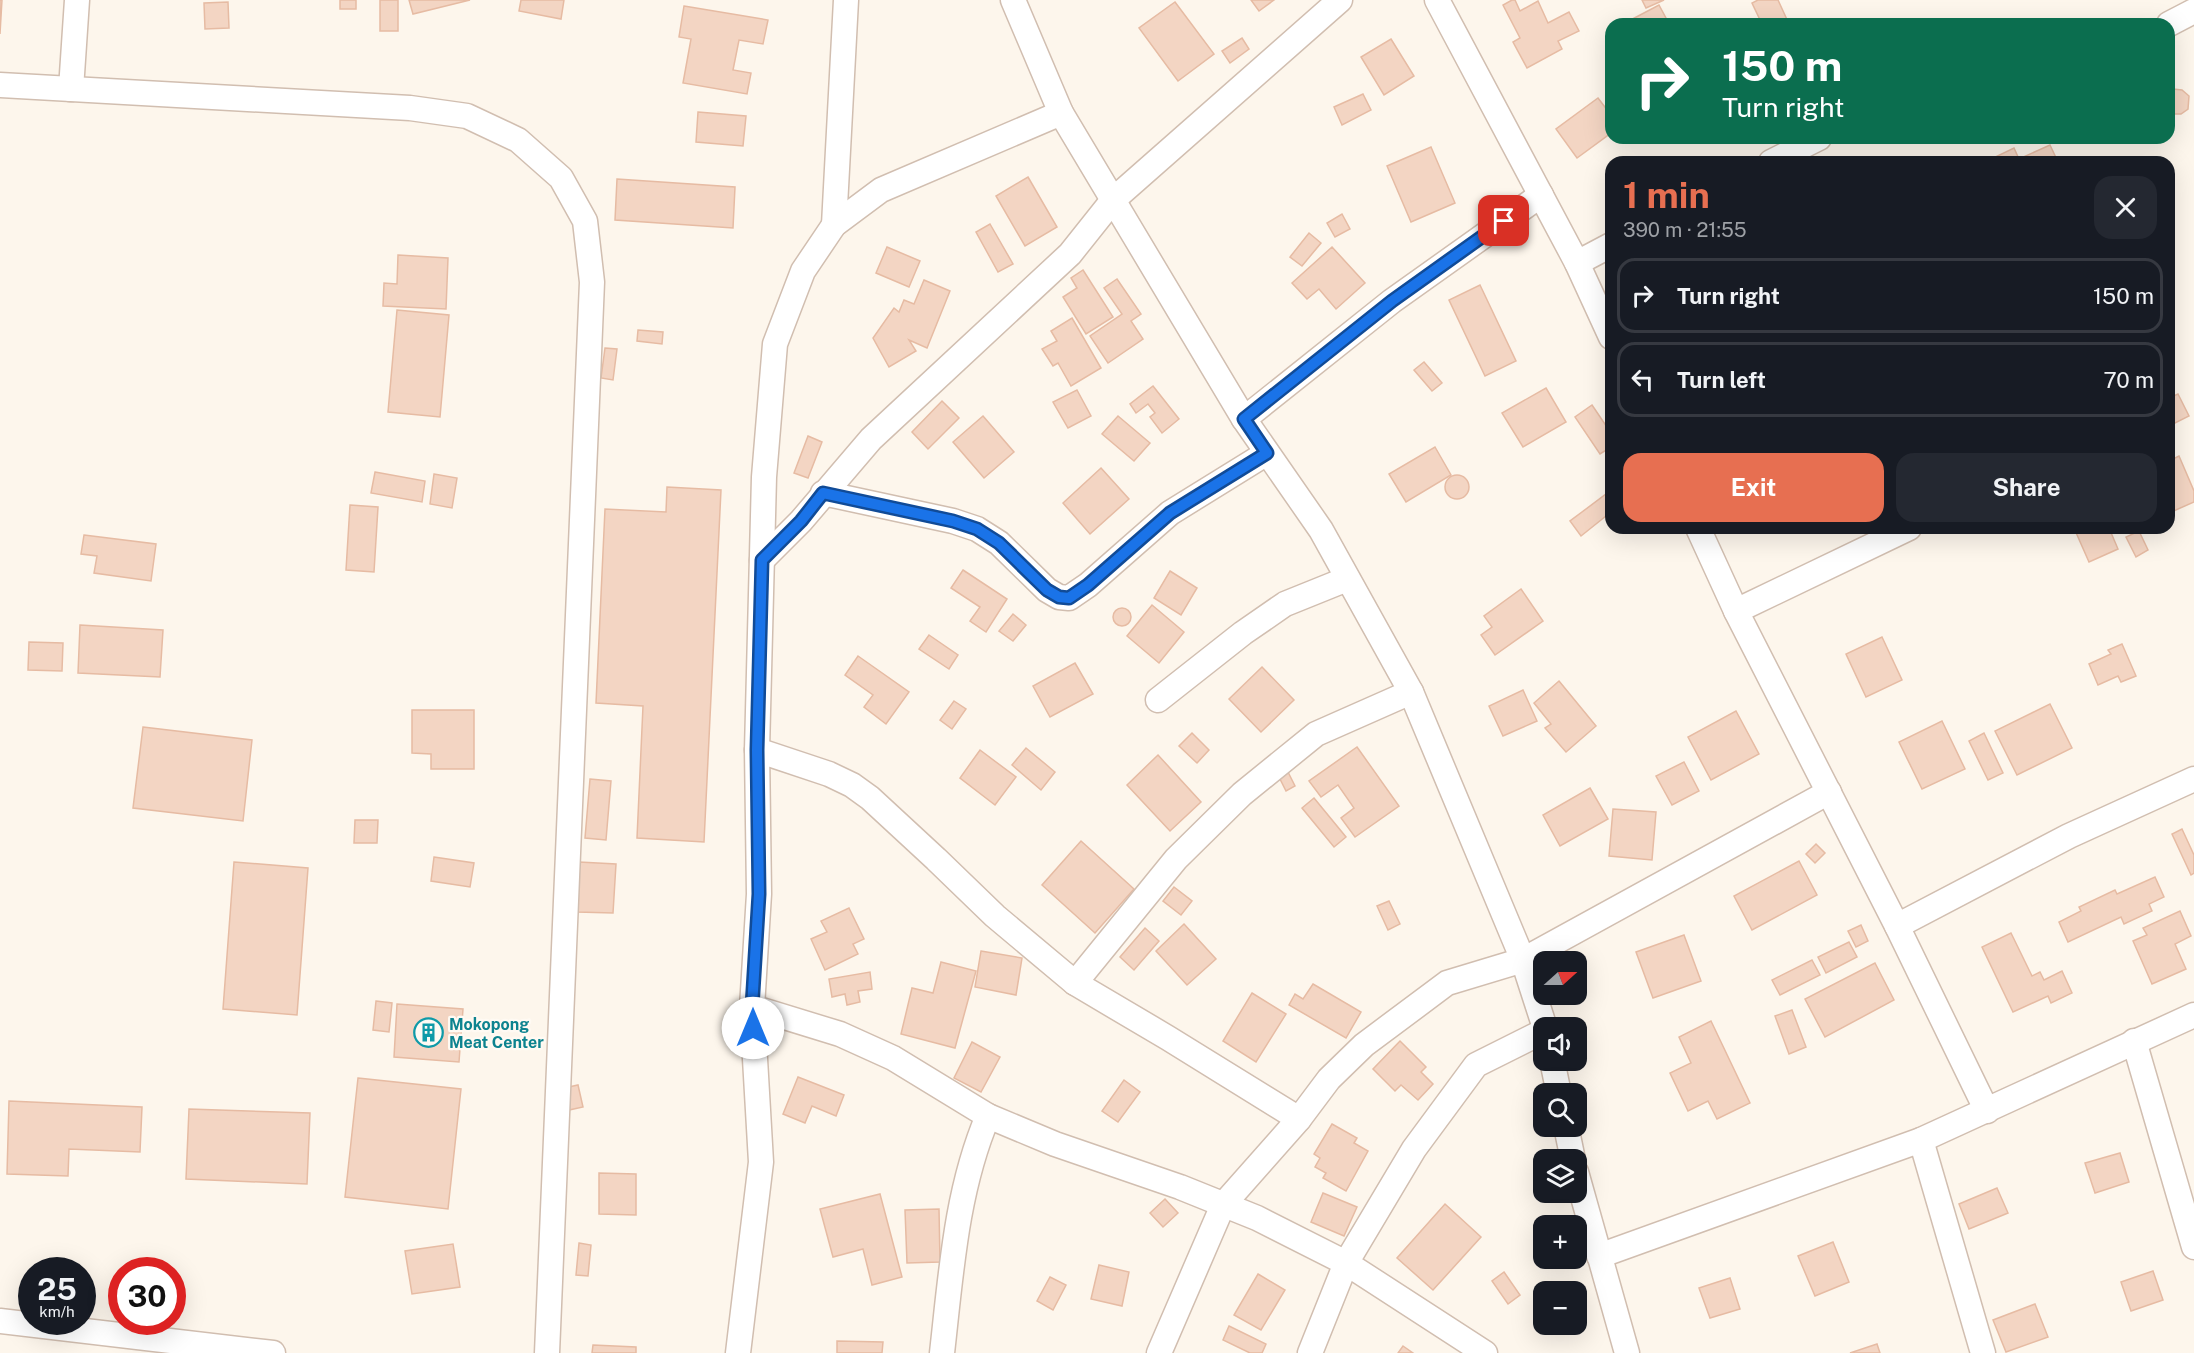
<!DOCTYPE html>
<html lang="en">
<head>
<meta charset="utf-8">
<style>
	body { margin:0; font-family:"Public Sans",sans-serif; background:#242831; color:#f1f3f6; height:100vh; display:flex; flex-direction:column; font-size:22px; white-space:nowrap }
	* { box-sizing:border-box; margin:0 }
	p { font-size:20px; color:#9ea1a6 }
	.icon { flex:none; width:33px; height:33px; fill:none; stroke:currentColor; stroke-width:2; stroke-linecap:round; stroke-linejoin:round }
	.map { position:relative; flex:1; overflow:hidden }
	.panel { position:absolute; left:1605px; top:156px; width:570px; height:378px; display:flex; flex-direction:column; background:#171b24; border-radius:18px; box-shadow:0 6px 24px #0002 }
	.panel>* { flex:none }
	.guide { position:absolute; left:1605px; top:18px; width:570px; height:126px; border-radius:18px; box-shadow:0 6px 24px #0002; background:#0b6e4f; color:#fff; overflow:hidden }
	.needle { width:39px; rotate:69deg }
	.buttons { position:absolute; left:1533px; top:951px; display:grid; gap:12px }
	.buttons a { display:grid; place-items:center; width:54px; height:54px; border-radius:12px; background:#171b24; box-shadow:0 6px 24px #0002; font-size:30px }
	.speed { position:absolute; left:18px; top:1257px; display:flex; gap:12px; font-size:30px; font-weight:700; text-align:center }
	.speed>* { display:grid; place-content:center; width:78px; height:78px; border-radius:50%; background:#171b24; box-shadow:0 6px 24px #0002; line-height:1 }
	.speed small { font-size:15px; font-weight:400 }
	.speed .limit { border:9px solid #d22; background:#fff; color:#111 }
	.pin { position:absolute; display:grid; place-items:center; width:51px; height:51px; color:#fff; margin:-26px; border-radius:12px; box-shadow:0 3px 9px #0006 }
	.me { position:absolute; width:66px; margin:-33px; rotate:0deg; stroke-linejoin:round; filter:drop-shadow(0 0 4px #0008) }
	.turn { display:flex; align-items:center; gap:21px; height:126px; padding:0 18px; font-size:27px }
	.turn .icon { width:78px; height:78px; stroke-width:2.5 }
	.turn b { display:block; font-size:42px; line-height:51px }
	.round { display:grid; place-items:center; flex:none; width:63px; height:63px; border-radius:18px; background:#242831 }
	.overview { display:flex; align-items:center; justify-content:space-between; height:102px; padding:0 18px }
	h1 { font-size:36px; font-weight:700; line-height:45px; color:#e76f51 }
	.cta { display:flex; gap:12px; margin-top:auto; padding:12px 18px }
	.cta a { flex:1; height:69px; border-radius:18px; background:#e76f51; color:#fff; font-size:24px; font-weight:700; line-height:69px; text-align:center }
	.cta a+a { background:#242831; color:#f1f3f6 }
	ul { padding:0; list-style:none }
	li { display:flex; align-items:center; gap:18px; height:75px; margin:0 12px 9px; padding:0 6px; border:3px solid #363941; border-radius:18px }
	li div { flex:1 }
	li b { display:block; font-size:22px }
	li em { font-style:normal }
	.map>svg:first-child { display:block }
	.building { fill:#f3d5c3; stroke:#e6bba3; stroke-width:1.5 }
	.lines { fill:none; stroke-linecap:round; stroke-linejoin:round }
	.minor-casing { stroke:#d1beb0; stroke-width:27 }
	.minor { stroke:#fff; stroke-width:24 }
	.route-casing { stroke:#114b97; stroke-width:15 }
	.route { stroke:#1a73e8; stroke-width:10 }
	.labels { text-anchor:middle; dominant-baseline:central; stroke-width:4.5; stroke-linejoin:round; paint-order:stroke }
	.culture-label { font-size:16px; font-weight:bold; fill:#0d838f; stroke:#fffaf3; text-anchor:start }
</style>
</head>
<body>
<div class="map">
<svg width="2194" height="1353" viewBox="0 0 2194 1353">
	<rect width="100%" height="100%" fill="#fdf6ec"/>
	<!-- building -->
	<g class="building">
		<polygon points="0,0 2,0 0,34"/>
		<rect x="340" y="0" width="16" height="9"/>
		<rect x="380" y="0" width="18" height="31"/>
		<polygon points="409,0 470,0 413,14"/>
		<polygon points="521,0 564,0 561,19 519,11"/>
		<polygon points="1251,0 1274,0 1259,11"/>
		<polygon points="1512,0 1515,0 1520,11 1538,1 1548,23 1569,12 1579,31 1558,41 1562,49 1527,68 1513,42 1520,38 1503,5"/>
		<polygon points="1642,0 1664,0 1646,8"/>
		<polygon points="1758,0 1778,0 1789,24 1762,24 1752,3"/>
		<polygon points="228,2 229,28 205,29 204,3"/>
		<polygon points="1175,2 1214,54 1178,81 1139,28"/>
		<polygon points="1659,5 1667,20 1659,24 1623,24"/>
		<polygon points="684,6 768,20 763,44 739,40 733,70 751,73 747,94 683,83 691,39 679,37"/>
		<polygon points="1242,38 1249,49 1230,63 1222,51"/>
		<polygon points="1391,39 1414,76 1384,95 1361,57"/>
		<polygon points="2173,89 2182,90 2189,96 2188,109 2181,114 2173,114 2169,112 2169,91"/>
		<polygon points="1363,94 1371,110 1342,125 1334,107"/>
		<polygon points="1598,98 1611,115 1611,133 1577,158 1556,129"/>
		<polygon points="698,112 746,116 743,146 696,142"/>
		<polygon points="2050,145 2058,162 1990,162 1989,160 2014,148 2019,159"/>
		<polygon points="1431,147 1455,203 1411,222 1387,166"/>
		<polygon points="1028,177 1057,227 1025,246 996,196"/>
		<polygon points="617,179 735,187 733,228 615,220"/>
		<polygon points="1342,214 1350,229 1335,237 1327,223"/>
		<polygon points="990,224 1013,264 998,272 976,232"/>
		<polygon points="1309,233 1321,243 1302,266 1290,257"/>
		<polygon points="887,247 920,261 909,287 876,273"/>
		<polygon points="1332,247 1365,283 1336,309 1319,289 1307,299 1292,283"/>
		<polygon points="398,255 448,258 446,309 383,306 384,283 397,284"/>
		<polygon points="1083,270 1113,317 1086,334 1063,297 1077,288 1071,278"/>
		<polygon points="1117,279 1141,314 1131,321 1143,339 1108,363 1090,336 1122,314 1104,288"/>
		<polygon points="924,280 950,291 927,348 909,340 916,351 889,367 873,338 894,308 899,312 904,300 914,304"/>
		<polygon points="1480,285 1516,361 1485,376 1449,300"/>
		<polygon points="397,310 449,315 440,417 388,412"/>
		<polygon points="1072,318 1101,368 1071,386 1058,363 1053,366 1042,349 1057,341 1051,331"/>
		<polygon points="638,330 663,332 662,344 637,341"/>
		<polygon points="605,348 617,349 613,380 601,378"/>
		<polygon points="1424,362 1442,383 1432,391 1414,370"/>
		<polygon points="1153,386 1179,419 1162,433 1150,417 1155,413 1148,404 1136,413 1130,404"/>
		<polygon points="1546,388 1566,422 1523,447 1502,413"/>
		<polygon points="1077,390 1091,416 1068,428 1053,402"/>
		<polygon points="2178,394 2189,416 2169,426 2169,398"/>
		<polygon points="942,401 959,418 928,449 912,432"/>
		<polygon points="1592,405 1611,433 1611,447 1600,454 1575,417"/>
		<polygon points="983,416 1014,452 984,478 953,442"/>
		<polygon points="1118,416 1150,443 1134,461 1102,434"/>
		<polygon points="808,436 822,442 808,478 794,473"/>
		<polygon points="1435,447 1451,475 1406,502 1389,474"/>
		<polygon points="2179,456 2194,491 2194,502 2169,513 2169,461"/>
		<polygon points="1101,468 1129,499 1090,534 1063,503"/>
		<polygon points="375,472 425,481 422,502 371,493"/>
		<polygon points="434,474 457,478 452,508 430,504"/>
		<circle cx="1457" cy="487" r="12"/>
		<polygon points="667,487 721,490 704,842 637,838 643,706 596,703 605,509 666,512"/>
		<polygon points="1610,491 1611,512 1581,536 1570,521"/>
		<polygon points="350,505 378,507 374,572 346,570"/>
		<polygon points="2074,528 2109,528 2118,549 2089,562"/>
		<polygon points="2139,531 2148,550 2136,557 2126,537"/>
		<polygon points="84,535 156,544 151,581 94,573 97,556 81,554"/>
		<polygon points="963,570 1007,599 986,632 970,621 980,607 951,588"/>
		<polygon points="1170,571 1197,588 1181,615 1154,598"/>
		<polygon points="1521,589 1543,621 1495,655 1481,635 1492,627 1484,616"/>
		<polygon points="1152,605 1184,632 1159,663 1127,636"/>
		<circle cx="1122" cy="617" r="9"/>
		<polygon points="1013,614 1026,625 1013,641 999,631"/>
		<polygon points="80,625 163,630 160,677 78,673"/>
		<polygon points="929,635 958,655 949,669 919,649"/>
		<polygon points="1882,637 1902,680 1866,697 1846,654"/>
		<polygon points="29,642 63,643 62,671 28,670"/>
		<polygon points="2122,644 2136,676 2121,682 2118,676 2098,685 2089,664 2111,654 2108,650"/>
		<polygon points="858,656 909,692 886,724 864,707 873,695 845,675"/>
		<polygon points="1075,663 1093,694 1050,717 1033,686"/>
		<polygon points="1262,667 1294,700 1261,732 1229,699"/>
		<polygon points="1559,681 1596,726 1566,752 1545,728 1551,724 1534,703"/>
		<polygon points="1523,690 1537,721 1503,736 1489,706"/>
		<polygon points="954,701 966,709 952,729 940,720"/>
		<polygon points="2050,704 2072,748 2017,775 1995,731"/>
		<polygon points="412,710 474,710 474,769 431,769 431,754 412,753"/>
		<polygon points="1736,711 1759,754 1711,780 1688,737"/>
		<polygon points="1942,721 1965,769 1922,789 1899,742"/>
		<polygon points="143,727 252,740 243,821 133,808"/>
		<polygon points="1192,733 1209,750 1197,763 1179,746"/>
		<polygon points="1984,733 2003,773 1988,780 1969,741"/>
		<polygon points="1357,747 1399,806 1355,837 1341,818 1354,808 1338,785 1321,797 1309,781"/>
		<polygon points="1026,748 1055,772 1041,790 1012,765"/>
		<polygon points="980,750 1016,777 995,805 960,778"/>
		<polygon points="1158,755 1201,802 1170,831 1127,785"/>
		<polygon points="1684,762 1699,791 1672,805 1656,776"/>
		<polygon points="1288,772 1295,786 1286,791 1279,777"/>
		<polygon points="590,779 611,781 606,840 585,838"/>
		<polygon points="1590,788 1608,819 1560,846 1543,815"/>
		<polygon points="1314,798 1346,837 1334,847 1302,808"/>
		<polygon points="1613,809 1656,812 1652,860 1609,856"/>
		<polygon points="355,820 378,820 377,843 354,843"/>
		<polygon points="2182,829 2194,855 2194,873 2191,875 2172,834"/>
		<polygon points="1081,841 1134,889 1095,933 1042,885"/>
		<polygon points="1816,844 1825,853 1815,863 1806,854"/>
		<polygon points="434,857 474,863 470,887 431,881"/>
		<polygon points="1799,861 1817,895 1752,930 1734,896"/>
		<polygon points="234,862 308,868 297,1015 223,1009"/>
		<polygon points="579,862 616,864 613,913 577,912"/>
		<polygon points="2155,877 2164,897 2149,904 2152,911 2124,924 2121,917 2068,942 2059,922 2081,911 2079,907 2115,890 2117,894"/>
		<polygon points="1174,887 1192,901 1181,915 1163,901"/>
		<polygon points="1389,901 1400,924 1388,930 1377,906"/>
		<polygon points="849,908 864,939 853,944 858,954 825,970 811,939 827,932 821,921"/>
		<polygon points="2180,911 2191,936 2175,944 2186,969 2152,984 2133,941 2147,935 2143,928"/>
		<polygon points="1184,924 1216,959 1187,985 1156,951"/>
		<polygon points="1861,925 1868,941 1856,947 1848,931"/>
		<polygon points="1145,928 1159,941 1134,970 1120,957"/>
		<polygon points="2011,933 2032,976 2040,972 2044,980 2062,971 2072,993 2051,1003 2048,996 2013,1012 1982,947"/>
		<polygon points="1684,935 1701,981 1653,998 1636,952"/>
		<polygon points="1849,942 1857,957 1826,973 1818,957"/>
		<polygon points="981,951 1022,958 1016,995 975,987"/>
		<polygon points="1812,960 1820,975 1780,995 1772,980"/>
		<polygon points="941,962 976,971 955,1048 901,1034 912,988 933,993"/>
		<polygon points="1875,963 1894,1000 1825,1037 1805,999"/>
		<polygon points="870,972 872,989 858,991 860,1002 847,1005 845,994 832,997 829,979"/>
		<polygon points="1313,984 1361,1012 1346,1038 1289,1005 1295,994 1303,999"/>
		<polygon points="1252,993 1286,1014 1256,1062 1223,1041"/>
		<polygon points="376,1001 392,1003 389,1032 373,1030"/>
		<polygon points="397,1004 463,1009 459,1062 394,1057"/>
		<polygon points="1792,1010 1806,1047 1789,1054 1775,1016"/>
		<polygon points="1711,1021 1750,1103 1717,1119 1708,1101 1688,1111 1670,1073 1691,1063 1679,1037"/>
		<polygon points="1400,1041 1426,1067 1421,1072 1433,1084 1418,1100 1401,1085 1395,1091 1373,1069"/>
		<polygon points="972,1042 1000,1057 981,1092 954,1078"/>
		<polygon points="798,1077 844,1095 836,1116 812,1106 805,1123 783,1114"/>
		<polygon points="358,1078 461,1089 448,1209 345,1197"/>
		<polygon points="1124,1080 1140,1092 1118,1122 1102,1111"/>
		<polygon points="578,1085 583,1107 569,1110 564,1088"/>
		<polygon points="9,1101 142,1107 140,1152 69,1149 68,1176 7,1174"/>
		<polygon points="189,1109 310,1113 307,1184 186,1179"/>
		<polygon points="1332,1124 1357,1138 1354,1143 1368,1151 1346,1191 1323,1178 1326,1173 1315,1167 1320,1158 1314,1154"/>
		<polygon points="2120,1153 2129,1182 2095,1193 2085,1163"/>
		<polygon points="599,1173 636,1174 636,1215 599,1214"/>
		<polygon points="1997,1188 2008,1213 1969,1229 1959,1204"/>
		<polygon points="1323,1193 1357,1207 1344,1236 1311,1222"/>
		<polygon points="880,1194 902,1277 872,1285 863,1249 833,1257 820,1209"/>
		<polygon points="1165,1199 1178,1213 1163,1227 1150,1213"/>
		<polygon points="1445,1204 1481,1237 1433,1290 1397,1258"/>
		<polygon points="939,1209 940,1262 907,1263 905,1210"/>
		<polygon points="1833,1242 1849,1282 1815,1296 1798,1256"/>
		<polygon points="579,1243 591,1245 588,1276 576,1275"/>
		<polygon points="453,1244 460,1287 412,1294 405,1251"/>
		<polygon points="1099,1265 1129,1272 1122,1306 1091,1299"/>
		<polygon points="2153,1271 2163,1300 2131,1311 2121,1282"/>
		<polygon points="1504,1272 1520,1295 1508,1304 1492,1281"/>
		<polygon points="1258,1274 1285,1290 1261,1330 1234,1315"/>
		<polygon points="1050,1277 1066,1285 1053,1310 1037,1301"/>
		<polygon points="1730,1278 1740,1309 1710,1318 1699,1288"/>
		<polygon points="2035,1304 2048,1337 2006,1352 1993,1320"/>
		<polygon points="1229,1326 1266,1344 1262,1353 1250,1353 1223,1340"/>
		<polygon points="837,1341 883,1342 882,1353 837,1353"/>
		<polygon points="1877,1344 1880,1353 1850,1353"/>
		<polygon points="593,1345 636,1347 636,1353 592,1353"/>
		<polygon points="1403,1346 1413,1353 1398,1353"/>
	</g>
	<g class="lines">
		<defs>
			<g id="minor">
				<polyline points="1013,0 1061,113 1244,419 1321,530 1411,692 1523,960 1545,1028"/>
				<polyline points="1437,0 1577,263 1611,337"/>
				<polyline points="2169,24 2194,11"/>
				<polyline points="0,85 410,108 467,116 518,140 561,178 585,221 592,282 547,1353"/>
				<polyline points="71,89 77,0"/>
				<polyline points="1771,162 1819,138"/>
				<polyline points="834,225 846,0"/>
				<polyline points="1577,263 1611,245"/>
				<polyline points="1244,419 1392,301 1541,195"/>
				<polyline points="823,493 953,521 977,529 999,543 1047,590 1059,597 1069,598 1088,585 1170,513 1267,453"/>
				<polyline points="1698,528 1736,611 1897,926 1987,1111"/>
				<polyline points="762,560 801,521 871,439 1070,254 1113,200 1340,0"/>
				<polyline points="1736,611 1909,528"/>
				<polyline points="1158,700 1243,633 1285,604 1347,579"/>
				<polyline points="757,750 829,774 852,785 870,798 936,859 995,916 1075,983 1168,1038 1299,1119"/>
				<polyline points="1897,926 2069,836 2194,779"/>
				<polyline points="1075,983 1176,859 1242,794 1316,734 1411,692"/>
				<polyline points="752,1007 840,1034 893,1058 988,1116 1055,1144 1180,1187 1257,1218 1346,1263 1485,1353"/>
				<polyline points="2134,1041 2194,1247"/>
				<polyline points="1552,1060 1559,1094"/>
				<polyline points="1566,1126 1573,1160"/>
				<polyline points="1921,1140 1983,1353"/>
				<polyline points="1576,1172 1627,1353"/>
				<polyline points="1599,1256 1921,1140 2194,1015"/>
				<polyline points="0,1321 273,1353"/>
				<polyline points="738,1353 761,1162 752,1007 759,894 757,750 764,477 775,344 803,271 834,225 881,190 1061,113"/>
				<path d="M942,1353C951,1274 956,1191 988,1116"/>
				<polyline points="1159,1353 1223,1205 1299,1119 1329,1079 1364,1045 1447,983 1523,960 1829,792"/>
				<polyline points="1310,1353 1346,1263 1414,1149 1476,1065 1544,1031"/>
			</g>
		</defs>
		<!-- minor casing -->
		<use href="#minor" class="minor-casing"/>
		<!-- minor -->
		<use href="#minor" class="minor"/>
	</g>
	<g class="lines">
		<defs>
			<polyline id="route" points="753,1028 752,1007 759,894 757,750 762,560 801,521 823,493 953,521 977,529 999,543 1047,590 1059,597 1069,598 1088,585 1170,513 1267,453 1244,419 1392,301 1504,221"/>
		</defs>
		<!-- route casing -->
		<use href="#route" class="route-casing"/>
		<!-- route -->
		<use href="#route" class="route"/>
	</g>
	<!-- icons -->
	<defs>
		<symbol id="building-ring" viewBox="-11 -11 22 22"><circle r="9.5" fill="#fffaf3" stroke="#0f9aa8" stroke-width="1.5"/><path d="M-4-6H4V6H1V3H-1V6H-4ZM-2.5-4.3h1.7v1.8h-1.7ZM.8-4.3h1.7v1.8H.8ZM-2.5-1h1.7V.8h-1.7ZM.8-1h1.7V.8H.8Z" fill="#0f9aa8"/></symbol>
	</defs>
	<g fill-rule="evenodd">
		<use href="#building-ring" x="412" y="1016" width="33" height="33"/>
	</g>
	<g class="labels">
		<!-- culture labels -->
		<g class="culture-label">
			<text x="449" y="1024">Mokopong<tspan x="449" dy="18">Meat Center</tspan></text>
		</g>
	</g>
</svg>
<div class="buttons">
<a><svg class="needle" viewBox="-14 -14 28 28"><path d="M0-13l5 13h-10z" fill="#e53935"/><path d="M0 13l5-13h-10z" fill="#9ea1a6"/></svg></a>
<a><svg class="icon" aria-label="sound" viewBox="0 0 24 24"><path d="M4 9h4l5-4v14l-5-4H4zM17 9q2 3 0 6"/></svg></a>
<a><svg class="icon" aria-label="search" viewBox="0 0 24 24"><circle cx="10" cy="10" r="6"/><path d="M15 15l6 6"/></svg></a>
<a><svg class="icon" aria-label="layers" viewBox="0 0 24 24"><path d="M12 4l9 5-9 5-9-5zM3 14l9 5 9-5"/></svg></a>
<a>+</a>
<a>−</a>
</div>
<div class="speed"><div>25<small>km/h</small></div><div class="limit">30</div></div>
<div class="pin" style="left:1504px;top:221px;background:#d93025"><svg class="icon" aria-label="arrive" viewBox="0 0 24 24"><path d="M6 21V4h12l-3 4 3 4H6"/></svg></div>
<svg class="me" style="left:753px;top:1028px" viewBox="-20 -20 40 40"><circle r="19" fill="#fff"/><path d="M0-13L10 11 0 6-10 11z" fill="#1a73e8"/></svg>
<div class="guide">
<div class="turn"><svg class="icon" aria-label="right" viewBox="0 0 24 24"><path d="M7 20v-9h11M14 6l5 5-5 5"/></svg><div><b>150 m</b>Turn right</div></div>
</div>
<section class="panel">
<div class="overview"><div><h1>1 min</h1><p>390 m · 21:55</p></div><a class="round"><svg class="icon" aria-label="close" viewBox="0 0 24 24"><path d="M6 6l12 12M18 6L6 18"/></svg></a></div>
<ul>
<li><svg class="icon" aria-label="right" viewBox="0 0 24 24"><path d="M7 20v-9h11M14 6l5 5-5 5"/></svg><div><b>Turn right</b></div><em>150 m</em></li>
<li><svg class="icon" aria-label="left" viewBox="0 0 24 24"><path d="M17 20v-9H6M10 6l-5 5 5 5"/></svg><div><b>Turn left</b></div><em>70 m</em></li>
</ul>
<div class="cta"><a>Exit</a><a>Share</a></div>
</section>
</div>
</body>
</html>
